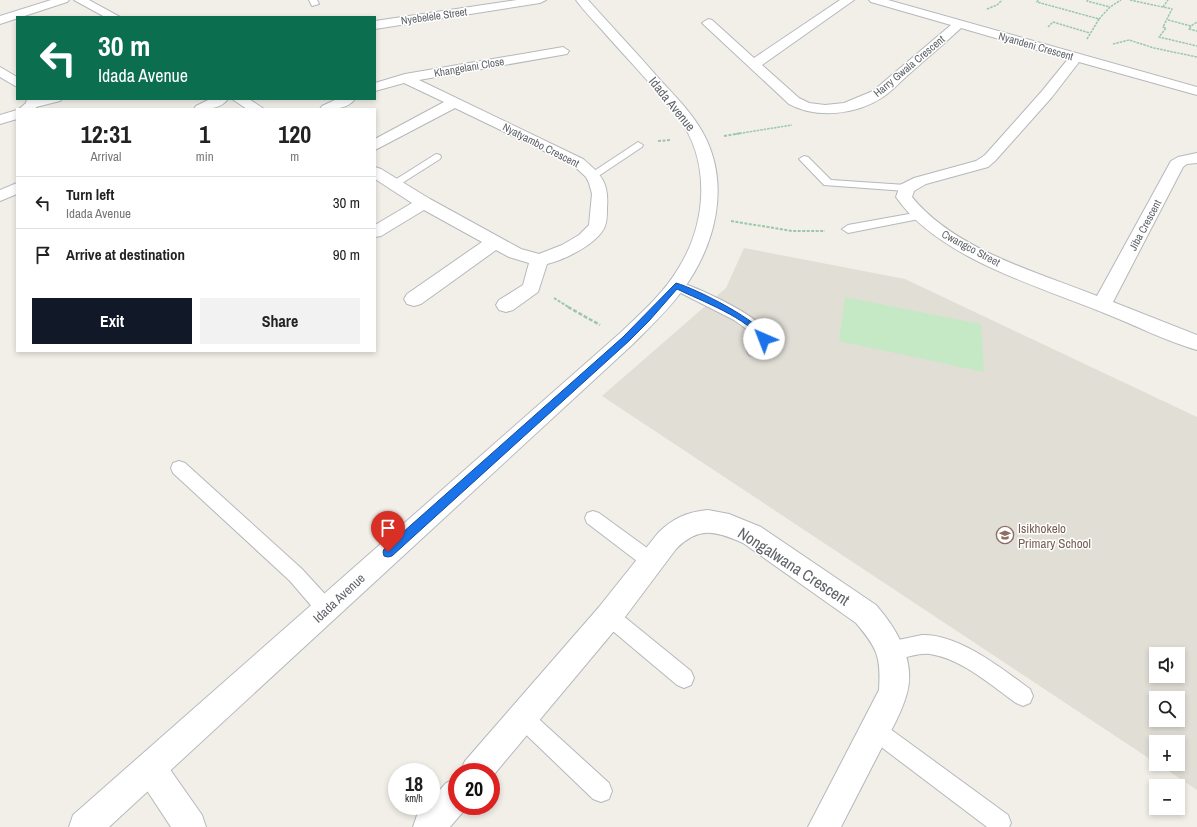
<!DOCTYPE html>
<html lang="en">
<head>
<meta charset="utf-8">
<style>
	body { margin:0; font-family:"Archivo Narrow",sans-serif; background:#f2f2f2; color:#222; height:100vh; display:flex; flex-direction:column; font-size:15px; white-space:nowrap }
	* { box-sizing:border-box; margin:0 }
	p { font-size:13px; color:#767676 }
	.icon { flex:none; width:22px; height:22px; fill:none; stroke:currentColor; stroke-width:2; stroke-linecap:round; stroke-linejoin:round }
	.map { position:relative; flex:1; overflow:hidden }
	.sheet { position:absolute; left:16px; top:108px; width:360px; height:244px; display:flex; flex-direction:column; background:#fff; border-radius:0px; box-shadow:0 2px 6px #0003 }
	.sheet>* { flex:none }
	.hud { position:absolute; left:16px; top:16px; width:360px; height:84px; border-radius:0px; box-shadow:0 2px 6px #0003; background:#0b6e4f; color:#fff; overflow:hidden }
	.tools { position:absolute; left:1149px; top:647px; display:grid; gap:8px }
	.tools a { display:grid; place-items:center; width:36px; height:36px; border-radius:0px; background:#fff; box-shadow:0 2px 6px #0003; font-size:20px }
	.speed { position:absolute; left:388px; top:763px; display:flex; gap:8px; font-size:20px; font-weight:700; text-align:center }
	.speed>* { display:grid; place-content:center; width:52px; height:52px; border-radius:50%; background:#fff; box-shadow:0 2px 6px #0003; line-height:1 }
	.speed small { font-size:10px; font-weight:400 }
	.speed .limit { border:6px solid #d22; background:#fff; color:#111 }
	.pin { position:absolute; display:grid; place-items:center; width:34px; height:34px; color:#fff; margin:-41px -17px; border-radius:50% 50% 50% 0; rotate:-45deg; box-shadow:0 0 4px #0007 }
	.pin .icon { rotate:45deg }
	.me { position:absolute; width:44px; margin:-22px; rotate:316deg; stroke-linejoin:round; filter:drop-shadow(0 0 3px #0008) }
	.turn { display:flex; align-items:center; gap:14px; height:84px; padding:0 16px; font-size:18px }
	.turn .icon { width:52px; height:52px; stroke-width:2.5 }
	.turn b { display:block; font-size:28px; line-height:34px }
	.eta { display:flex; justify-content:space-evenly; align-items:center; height:68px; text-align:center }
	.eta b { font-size:24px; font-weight:700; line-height:28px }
	.cta { display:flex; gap:8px; margin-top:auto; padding:8px 16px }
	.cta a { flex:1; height:46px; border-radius:0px; background:#111827; color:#fff; font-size:16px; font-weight:700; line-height:46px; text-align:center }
	.cta a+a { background:#f2f2f2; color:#222 }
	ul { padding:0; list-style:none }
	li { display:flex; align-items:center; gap:12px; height:52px; padding:0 16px; border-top:1px solid #e0e0e0 }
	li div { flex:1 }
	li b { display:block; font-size:15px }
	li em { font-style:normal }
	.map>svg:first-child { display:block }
	.education { fill:#e1ded6; fill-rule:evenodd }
	.green { fill:#c5e8c5 }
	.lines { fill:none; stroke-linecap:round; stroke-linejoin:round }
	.lane-casing { stroke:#b5b8bc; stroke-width:2 }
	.street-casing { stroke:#b5b8bc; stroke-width:2 }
	.secondary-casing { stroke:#b6babf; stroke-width:2 }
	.path-far2 { stroke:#9cc7a9; stroke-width:1.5; stroke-dasharray:2.5 1; stroke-linecap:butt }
	.path-far1 { stroke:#9cc7a9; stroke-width:2; stroke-dasharray:3 1.5; stroke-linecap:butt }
	.path { stroke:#9cc7a9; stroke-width:2.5; stroke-dasharray:4 2; stroke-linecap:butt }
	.lane { fill:#fff; fill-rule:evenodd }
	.street { fill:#fff; fill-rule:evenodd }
	.secondary { fill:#fff; fill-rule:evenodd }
	.route { fill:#1a73e8; stroke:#114b97 }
	.labels { text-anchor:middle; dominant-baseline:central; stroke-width:3; stroke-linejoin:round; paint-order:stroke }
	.far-street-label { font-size:11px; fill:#5f6368; stroke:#fff }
	.street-label { font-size:13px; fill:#5f6368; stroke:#fff }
	.education-label { font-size:13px; fill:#785e54; stroke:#fff; text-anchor:start }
	.near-street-label { font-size:16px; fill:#5f6368; stroke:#fff }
</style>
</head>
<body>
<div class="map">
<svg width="1197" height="827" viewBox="0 0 1197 827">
	<rect width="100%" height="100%" fill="#f1efe8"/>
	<!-- education -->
	<path class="education" d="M744,248L905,279L1197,417V790L1158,764H1178V742H1156V763L602,396L726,288ZM1156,654H1178V676H1156ZM1156,698H1178V720H1156Z"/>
	<!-- green -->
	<polygon class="green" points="845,297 981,324 984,372 839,341"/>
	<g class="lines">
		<defs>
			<g id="lane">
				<polygon points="309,0 317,0 319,4 312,6"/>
				<polygon points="45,99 62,99 60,101 32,108 27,105 29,103"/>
				<polygon points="638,142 643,145 642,147 597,177 593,178 588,175"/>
				<polygon points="436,154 440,155 441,157 440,159 399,185 395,186 390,183"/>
				<polygon points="804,156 808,157 831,180 906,185 912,188 906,191 824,185 799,159"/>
				<polygon points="920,212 924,214 926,216 924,218 848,233 842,229 848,225"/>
				<path d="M676,281C697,287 750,312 764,328C767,331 769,336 771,339C766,347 760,358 749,355L747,351L757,338L755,335L734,320L671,288L670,285L671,282Z"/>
				<polygon points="179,461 185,463 302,569 334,604 336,610 334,616 327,619 320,616 290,581 173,473 171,468 173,463"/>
				<polygon points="593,511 599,513 658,556 661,562 658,568 652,570 646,568 587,523 585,518 587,513"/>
				<polygon points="609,607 616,610 691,671 694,678 691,685 684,688 677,685 602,622 600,616 602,610"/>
				<path d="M922,635C959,634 1001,668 1030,689L1033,696L1030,703L1023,706L1016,703C991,685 962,659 930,654C914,652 899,663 884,657L881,650L884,643Z"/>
				<polygon points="523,708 530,711 609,783 612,791 609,799 601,802 593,799 516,725 513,718 516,711"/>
				<polygon points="875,720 882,723 1008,815 1011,823 1009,827 987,827 868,737 865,730 868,723"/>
			</g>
			<g id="street">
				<polygon points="51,0 69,0 67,2 0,24 0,16"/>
				<polygon points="74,0 89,0 120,17 105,17"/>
				<polygon points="517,0 546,0 540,3 375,29 375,21"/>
				<path d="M840,0H854L762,65L799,98L809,103L825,105L844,103L873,91L951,25L871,2L869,0H888L1197,87V95L1079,62L1052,97L995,161L988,167L926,184L914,191L912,197C954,249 1036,272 1097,296L1171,161L1178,157L1197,153V163L1187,164L1183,167L1113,302L1197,335V350C1165,341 1135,325 1104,313C1038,286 938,258 896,197L900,185L914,178L976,161L985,155L1042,91L1068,59L961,28C944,44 926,59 908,75C900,82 892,91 883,97C856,115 817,119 789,104L702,23L708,19L712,20L754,58Z"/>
				<path d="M563,47L569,51L567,54L419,80L583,159C602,175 609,183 607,208C607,214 607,221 605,226C598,244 564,260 547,264L538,292L513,310L506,312L499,310L496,305L499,300L523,285L529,263L509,257L496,250L421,304L414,306L407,304L404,299L407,294L482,242L424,210L381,236L375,237V225L412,203L375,179V167L381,169L430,199L521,249L539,254L562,245L579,235L589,225L592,194L589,183L586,177L573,165L455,108L375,150V139L444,102L404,83L375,91V83L405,74Z"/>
				<polygon points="0,67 17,77 17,87 0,77"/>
				<polygon points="27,99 41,99 35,109 19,109 26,103"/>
				<path d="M210,99H228C220,110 206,109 194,109L196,106Z"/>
				<polygon points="232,99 249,99 264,109 247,109"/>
				<path d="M337,99H355C347,110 332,109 320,109L322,106Z"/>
				<polygon points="17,110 17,119 0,124 0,115"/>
				<polygon points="17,183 17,194 0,201 0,190"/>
				<path d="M708,510L729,514L761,527L876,605C896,628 916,660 907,693C902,712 890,733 880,751C867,776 854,802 841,827H808L879,690C881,657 878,649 856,623L743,543C715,531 699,526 676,549L619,625L491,778V772H460L465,761L599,607L658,533C673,518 687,512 708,510Z"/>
				<polygon points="151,753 162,758 202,815 206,827 171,827 140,780 135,769 140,758"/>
				<polygon points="457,778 457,806 468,806 450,827 413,827 417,815 426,806 431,806 431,800 446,783"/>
			</g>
			<path id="secondary" d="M576,0H588C612,27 637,53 661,81C676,97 692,113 703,133C731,184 716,245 682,291C668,310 650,327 633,344L109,827H69L73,815L619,334C640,314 663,294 678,269C707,223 711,161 678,117C655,87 627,59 602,30C593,20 584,11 576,0Z"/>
		</defs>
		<!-- lane casing -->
		<use href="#lane" class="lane-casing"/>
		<!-- street casing -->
		<use href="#street" class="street-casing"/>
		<!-- secondary casing -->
		<use href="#secondary" class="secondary-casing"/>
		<!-- path-far2 -->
		<g class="path-far2">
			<polyline points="1038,0 1037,2 1099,19 1110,7 1121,0"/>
			<polyline points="1088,0 1087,1 1110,7"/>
			<polyline points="1130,0 1172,9 1163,27 1166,28 1159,37 1197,46"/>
			<polyline points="1163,7 1168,0"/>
			<polyline points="987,9 997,5 1002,0"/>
			<polyline points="1168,20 1191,26 1197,22"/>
			<polyline points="1191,26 1189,29 1197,31"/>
			<polyline points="1048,27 1053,22 1090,33"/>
			<polyline points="1087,39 1099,19"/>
			<polyline points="1113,44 1129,40 1154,48 1197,57"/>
			<polyline points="736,134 792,125"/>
		</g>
		<!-- path-far1 -->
		<g class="path-far1">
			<polyline points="724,136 742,133"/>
			<polyline points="658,141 671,140"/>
			<polyline points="731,221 792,231 825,231"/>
			<polyline points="554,298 570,308"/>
		</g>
		<!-- path -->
		<polyline class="path" points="568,307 600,325"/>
		<!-- lane -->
		<use href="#lane" class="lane"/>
		<!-- street -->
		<use href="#street" class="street"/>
		<!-- secondary -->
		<use href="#secondary" class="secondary"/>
	</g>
	<!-- route -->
	<path class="route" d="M676,283C697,289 760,321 769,339L767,341H762C749,318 701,301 677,289L649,321L629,341L392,556L388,557L384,556L383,552L384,549L623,337Z"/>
	<!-- icons -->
	<defs>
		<symbol id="school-ring" viewBox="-11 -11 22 22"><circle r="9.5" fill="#fff" stroke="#8d6e63" stroke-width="1.5"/><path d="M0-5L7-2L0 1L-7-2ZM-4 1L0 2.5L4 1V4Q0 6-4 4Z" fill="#8d6e63"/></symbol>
	</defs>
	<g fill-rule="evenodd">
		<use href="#school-ring" x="995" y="525" width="20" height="20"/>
	</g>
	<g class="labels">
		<!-- far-street labels -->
		<g class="far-street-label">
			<text transform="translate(434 16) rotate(-8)">Nyebelele Street</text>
			<text transform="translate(1036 46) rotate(16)">Nyandeni Crescent</text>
			<text transform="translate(909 66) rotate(-40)">Harry Gwala Crescent</text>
			<text transform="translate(469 67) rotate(-10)">Khangelani Close</text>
			<text transform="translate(541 145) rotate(27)">Nyatyambo Crescent</text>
			<text transform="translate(1145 225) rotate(-62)">Jiba Crescent</text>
			<text transform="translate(971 248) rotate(28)">Cwangco Street</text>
		</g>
		<!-- street labels -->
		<g class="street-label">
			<text transform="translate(672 104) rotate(51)">Idada Avenue</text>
			<text transform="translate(339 598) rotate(-43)">Idada Avenue</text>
		</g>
		<!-- education labels -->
		<g class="education-label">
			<text x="1018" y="528">Isikhokelo<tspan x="1018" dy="15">Primary School</tspan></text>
		</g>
		<!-- near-street labels -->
		<g class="near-street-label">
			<text transform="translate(794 566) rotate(33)">Nongalwana Crescent</text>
		</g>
	</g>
</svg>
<div class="tools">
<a><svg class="icon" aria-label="sound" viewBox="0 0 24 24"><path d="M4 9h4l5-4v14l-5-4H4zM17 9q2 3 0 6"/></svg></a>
<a><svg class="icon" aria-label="search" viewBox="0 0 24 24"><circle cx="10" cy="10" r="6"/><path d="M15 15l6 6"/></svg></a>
<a>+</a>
<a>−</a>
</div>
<div class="speed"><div>18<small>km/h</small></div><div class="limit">20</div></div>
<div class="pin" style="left:388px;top:552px;background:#d93025"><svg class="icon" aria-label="arrive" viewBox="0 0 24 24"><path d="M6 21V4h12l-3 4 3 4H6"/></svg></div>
<svg class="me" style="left:764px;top:339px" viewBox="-20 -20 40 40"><circle r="19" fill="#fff"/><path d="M0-13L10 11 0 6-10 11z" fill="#1a73e8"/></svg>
<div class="hud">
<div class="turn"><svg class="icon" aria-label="left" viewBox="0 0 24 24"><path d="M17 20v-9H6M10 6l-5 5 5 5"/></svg><div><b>30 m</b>Idada Avenue</div></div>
</div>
<section class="sheet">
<div class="eta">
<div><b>12:31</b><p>Arrival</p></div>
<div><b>1</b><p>min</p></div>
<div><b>120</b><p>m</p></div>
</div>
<ul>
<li><svg class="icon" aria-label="left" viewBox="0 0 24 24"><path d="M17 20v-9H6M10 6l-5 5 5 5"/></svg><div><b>Turn left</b><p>Idada Avenue</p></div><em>30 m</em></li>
<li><svg class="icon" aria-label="arrive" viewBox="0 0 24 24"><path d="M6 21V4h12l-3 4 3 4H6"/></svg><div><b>Arrive at destination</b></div><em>90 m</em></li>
</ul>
<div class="cta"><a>Exit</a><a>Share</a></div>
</section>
</div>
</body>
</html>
